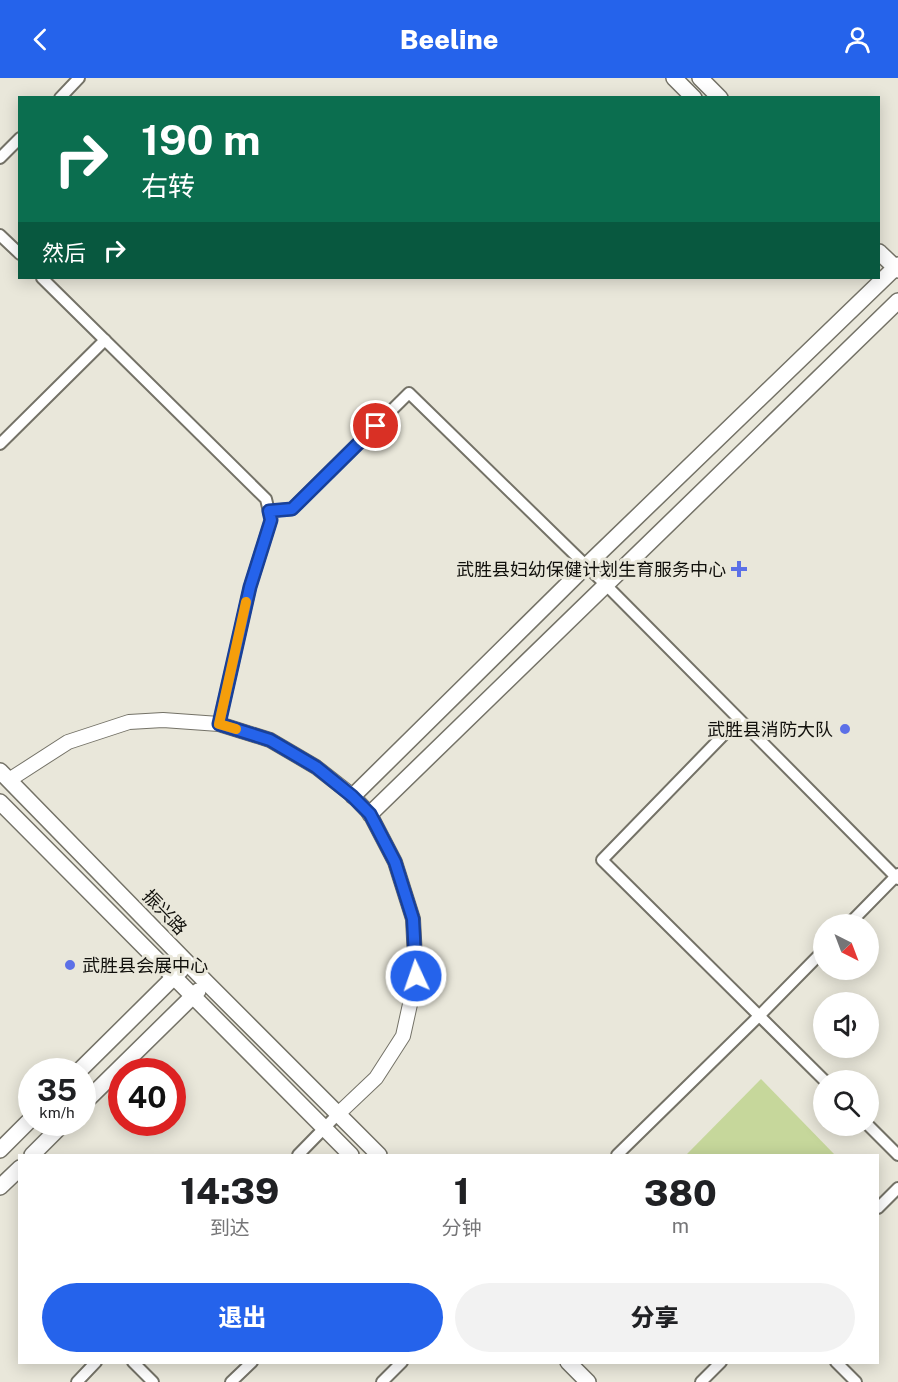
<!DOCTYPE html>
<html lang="zh">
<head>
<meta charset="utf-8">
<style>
	body { margin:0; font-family:"Public Sans","Noto Sans SC",sans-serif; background:#f2f2f2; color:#202124; height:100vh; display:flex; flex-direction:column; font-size:22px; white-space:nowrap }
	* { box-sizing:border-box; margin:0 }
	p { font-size:20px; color:#757577 }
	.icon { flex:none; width:33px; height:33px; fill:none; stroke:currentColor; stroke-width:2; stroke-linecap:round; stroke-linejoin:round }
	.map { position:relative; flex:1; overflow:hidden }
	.details { position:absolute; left:18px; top:1076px; width:861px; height:210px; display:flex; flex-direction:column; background:#fff; border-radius:0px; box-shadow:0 3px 15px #0003 }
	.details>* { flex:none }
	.top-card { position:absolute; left:18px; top:18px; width:862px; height:183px; border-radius:0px; box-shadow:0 3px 15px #0003; background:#0b6e4f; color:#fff; overflow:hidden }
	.needle { width:39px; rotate:138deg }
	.fabs { position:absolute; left:813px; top:836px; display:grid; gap:12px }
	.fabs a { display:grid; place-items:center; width:66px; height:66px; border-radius:50%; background:#fff; box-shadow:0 3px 15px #0003; font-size:30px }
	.speed { position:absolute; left:18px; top:980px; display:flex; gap:12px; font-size:30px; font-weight:700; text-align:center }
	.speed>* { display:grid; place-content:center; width:78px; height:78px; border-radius:50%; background:#fff; box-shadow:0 3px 15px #0003; line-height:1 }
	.speed small { font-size:15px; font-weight:400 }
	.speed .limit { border:9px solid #d22; background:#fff; color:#111 }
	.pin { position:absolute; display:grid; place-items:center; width:51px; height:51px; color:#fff; margin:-26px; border:3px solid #fff; border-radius:50%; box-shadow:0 2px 6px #0007 }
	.me { position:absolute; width:66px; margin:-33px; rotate:357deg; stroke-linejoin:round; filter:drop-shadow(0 0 4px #0008) }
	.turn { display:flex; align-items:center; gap:21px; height:126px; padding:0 24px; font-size:27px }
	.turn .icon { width:78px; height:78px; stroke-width:2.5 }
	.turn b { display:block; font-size:42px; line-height:51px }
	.then { display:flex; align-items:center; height:57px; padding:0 24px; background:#0003; gap:12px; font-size:22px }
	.eta { display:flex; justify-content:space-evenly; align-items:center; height:102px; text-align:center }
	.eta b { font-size:36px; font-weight:800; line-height:42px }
	.primary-button { display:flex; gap:12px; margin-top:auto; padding:12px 24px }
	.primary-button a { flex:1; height:69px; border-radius:36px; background:#2563eb; color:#fff; font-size:24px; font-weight:800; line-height:69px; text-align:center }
	.primary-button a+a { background:#f2f2f2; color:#202124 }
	header { display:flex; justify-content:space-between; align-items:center; height:78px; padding:0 24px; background:#2563eb; color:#fff; font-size:27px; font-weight:800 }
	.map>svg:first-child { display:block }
	.green { fill:#c6d79b }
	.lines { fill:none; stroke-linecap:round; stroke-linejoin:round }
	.minor-casing { stroke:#747267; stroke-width:14 }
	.tertiary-casing { stroke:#747267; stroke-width:16 }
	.secondary-casing { stroke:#747267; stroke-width:18 }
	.minor { stroke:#fff; stroke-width:10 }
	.tertiary { stroke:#fff; stroke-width:14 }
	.secondary { stroke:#fff; stroke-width:15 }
	.route-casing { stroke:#184099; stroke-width:15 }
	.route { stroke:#2563eb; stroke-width:10 }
	.slow { stroke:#f59e0b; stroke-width:10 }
	.poi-dot { fill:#5c70e7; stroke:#e9e7da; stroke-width:2 }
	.labels { text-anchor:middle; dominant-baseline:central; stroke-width:6; stroke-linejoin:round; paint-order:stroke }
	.poi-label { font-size:18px; fill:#12110d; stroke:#e9e7da; text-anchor:end }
	.street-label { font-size:18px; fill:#12110d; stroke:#e9e7da }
</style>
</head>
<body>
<header><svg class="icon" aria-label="back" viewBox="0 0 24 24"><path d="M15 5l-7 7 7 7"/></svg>Beeline<svg class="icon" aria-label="person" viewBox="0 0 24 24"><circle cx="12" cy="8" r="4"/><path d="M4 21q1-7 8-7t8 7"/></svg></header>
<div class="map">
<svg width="898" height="1304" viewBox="0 0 898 1304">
	<rect width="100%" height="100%" fill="#e9e7da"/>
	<!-- green -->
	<polygon class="green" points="761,1001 835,1077 686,1077"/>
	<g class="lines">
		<defs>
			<g id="minor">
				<polyline points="60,20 79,0"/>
				<polyline points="0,80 20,60"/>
				<polyline points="0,157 20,176"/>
				<polyline points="42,200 266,421 271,442 250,509 219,646"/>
				<polyline points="0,366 105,262"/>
				<polyline points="269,433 292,431 409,315 606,507 898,801"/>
				<polyline points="738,642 602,782 824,1002"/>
				<polyline points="849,846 898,796"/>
				<polyline points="868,1047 898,1077"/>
				<polyline points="298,1077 338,1036"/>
				<polyline points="617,1077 760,937 824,872"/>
				<polyline points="878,1130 898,1110"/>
				<polyline points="133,1284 153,1304"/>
				<polyline points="836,1284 856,1304"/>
				<polyline points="77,1304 96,1284"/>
				<polyline points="231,1304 252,1284"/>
				<polyline points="382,1304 402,1284"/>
				<polyline points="701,1304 721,1284"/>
			</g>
			<polyline id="tertiary" points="9,702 68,664 129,644 163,642 219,646 270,662 316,689 353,718 370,736 395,784 413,841 416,899 403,958 376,1000 338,1036"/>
			<g id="secondary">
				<polyline points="674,0 694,20"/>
				<polyline points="700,0 720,20"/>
				<polyline points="879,174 898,192"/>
				<polyline points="0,693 207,905 379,1077"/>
				<polyline points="353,718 586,488 898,187"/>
				<polyline points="0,724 351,1077"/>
				<polyline points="370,736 898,223"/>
				<polyline points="79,993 181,892"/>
				<polyline points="82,1027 198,913"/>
				<polyline points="0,1072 32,1040"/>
				<polyline points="32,1077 65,1044"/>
				<polyline points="0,1109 20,1090"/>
				<polyline points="568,1284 588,1304"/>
			</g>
		</defs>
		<!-- minor casing -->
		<use href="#minor" class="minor-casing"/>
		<!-- tertiary casing -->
		<use href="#tertiary" class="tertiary-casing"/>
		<!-- secondary casing -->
		<use href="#secondary" class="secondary-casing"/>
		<!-- minor -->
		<use href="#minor" class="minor"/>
		<!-- tertiary -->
		<use href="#tertiary" class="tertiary"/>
		<!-- secondary -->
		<use href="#secondary" class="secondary"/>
	</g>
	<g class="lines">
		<defs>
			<polyline id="route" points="376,348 292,431 269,433 271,442 250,509 219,646 270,662 316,689 352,718 370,736 395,784 413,841 416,898"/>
		</defs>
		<!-- route casing -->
		<use href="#route" class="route-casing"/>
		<!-- route -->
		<use href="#route" class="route"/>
		<!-- slow -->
		<polyline class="slow" points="236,651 219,646 246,524"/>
	</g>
	<!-- markers -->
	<g class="poi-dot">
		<path d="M736 482h6v6h6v6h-6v6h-6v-6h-6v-6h6z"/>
		<circle cx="845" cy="651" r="6"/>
		<circle cx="70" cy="887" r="6"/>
	</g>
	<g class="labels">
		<!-- poi labels -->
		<g class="poi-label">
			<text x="726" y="491">武胜县妇幼保健计划生育服务中心</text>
			<text x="833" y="651">武胜县消防大队</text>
			<text x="82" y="887" text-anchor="start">武胜县会展中心</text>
		</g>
		<!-- street labels -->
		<g class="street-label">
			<text transform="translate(165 834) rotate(46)">振兴路</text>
		</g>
	</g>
</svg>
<div class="fabs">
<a><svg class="needle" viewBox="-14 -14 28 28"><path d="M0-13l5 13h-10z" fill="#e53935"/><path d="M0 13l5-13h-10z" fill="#757577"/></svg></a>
<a><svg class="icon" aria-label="sound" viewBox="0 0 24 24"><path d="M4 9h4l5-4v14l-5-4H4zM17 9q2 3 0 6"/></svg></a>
<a><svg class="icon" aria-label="search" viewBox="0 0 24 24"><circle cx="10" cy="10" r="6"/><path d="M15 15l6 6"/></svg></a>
</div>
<div class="speed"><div>35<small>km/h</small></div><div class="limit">40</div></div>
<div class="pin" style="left:376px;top:348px;background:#d93025"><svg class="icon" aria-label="arrive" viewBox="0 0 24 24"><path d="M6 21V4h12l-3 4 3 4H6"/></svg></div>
<svg class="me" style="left:416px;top:898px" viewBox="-20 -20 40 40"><circle r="17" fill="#2563eb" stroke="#fff" stroke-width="3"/><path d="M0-11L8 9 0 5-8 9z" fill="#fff"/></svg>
<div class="top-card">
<div class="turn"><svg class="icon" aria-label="right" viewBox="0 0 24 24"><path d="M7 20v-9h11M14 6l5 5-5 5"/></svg><div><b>190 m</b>右转</div></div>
<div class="then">然后<svg class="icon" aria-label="right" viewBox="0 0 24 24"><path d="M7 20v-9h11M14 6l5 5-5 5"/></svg></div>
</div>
<section class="details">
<div class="eta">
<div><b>14:39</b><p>到达</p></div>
<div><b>1</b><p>分钟</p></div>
<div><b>380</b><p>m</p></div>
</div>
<div class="primary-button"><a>退出</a><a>分享</a></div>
</section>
</div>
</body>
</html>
